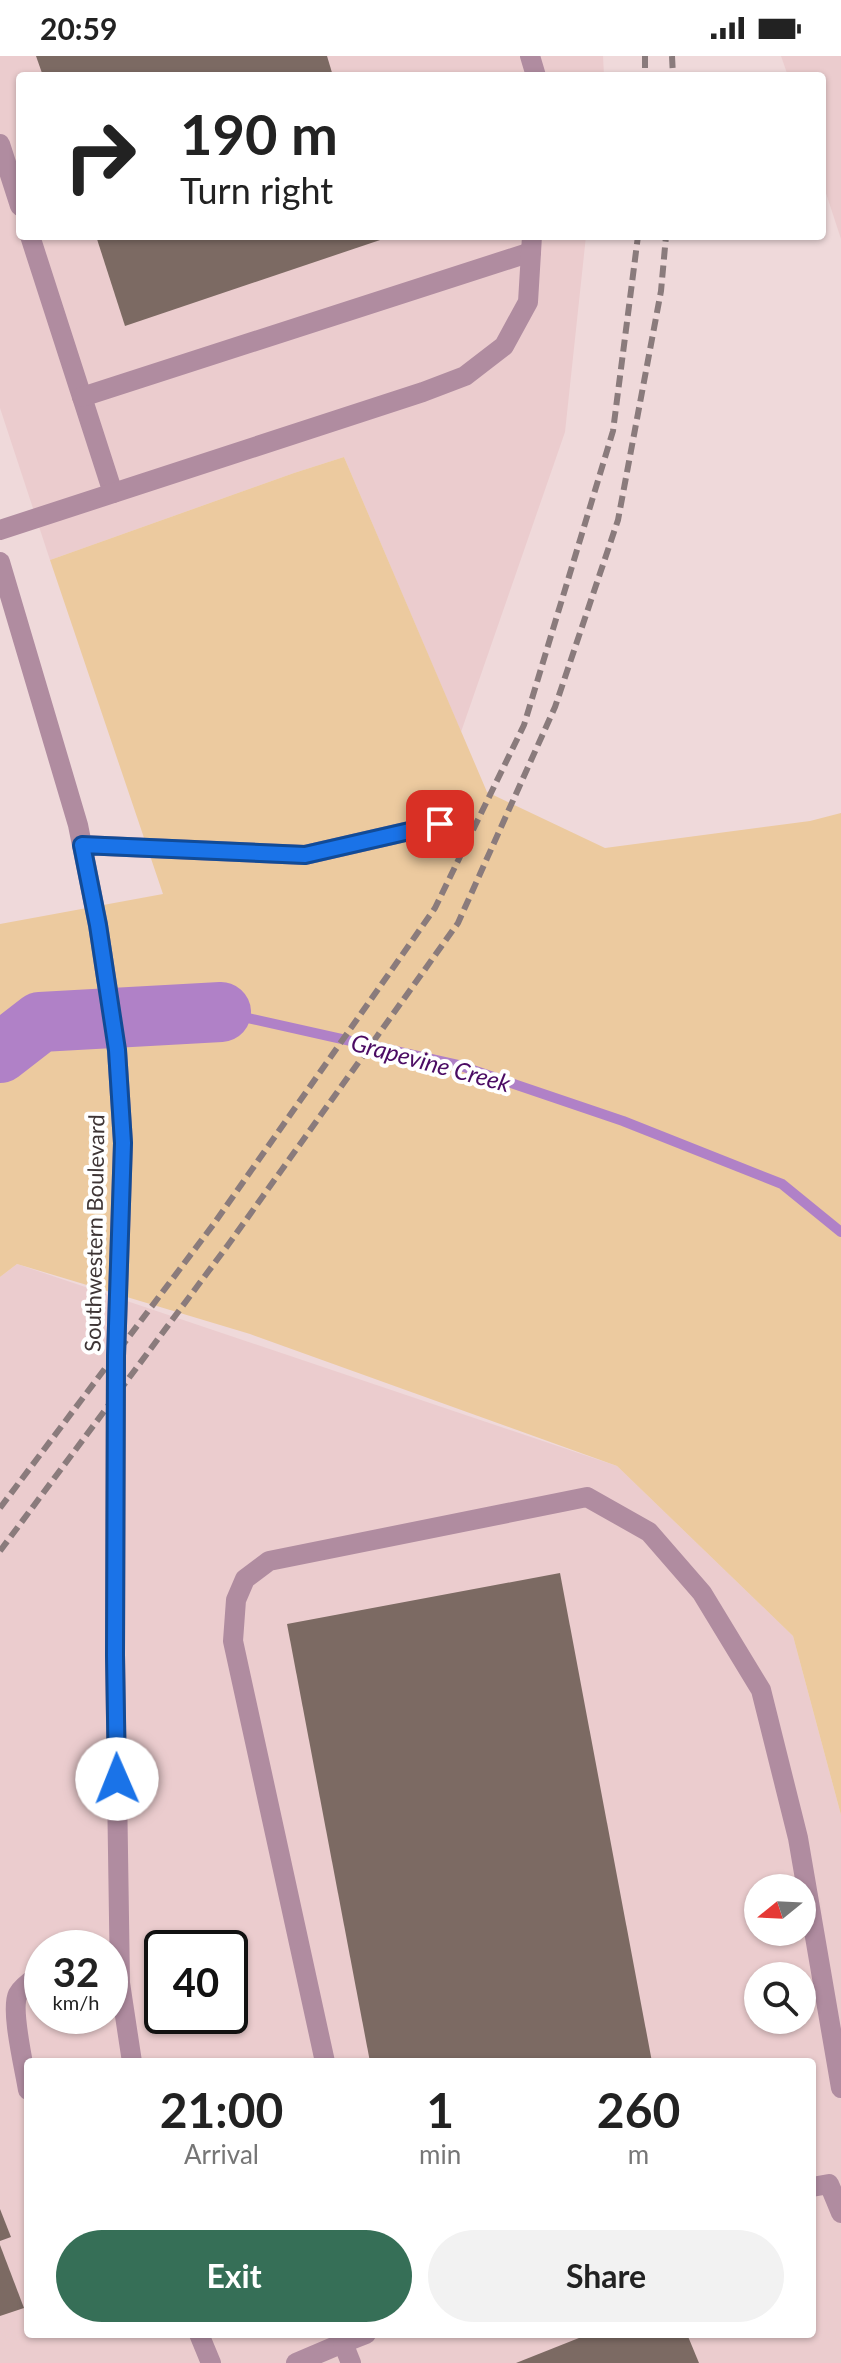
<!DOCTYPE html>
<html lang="en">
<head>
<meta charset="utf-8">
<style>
	body { margin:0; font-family:Lato,sans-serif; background:#f2f2f2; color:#222; height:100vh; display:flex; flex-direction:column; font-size:30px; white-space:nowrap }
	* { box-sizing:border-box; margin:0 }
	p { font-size:26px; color:#767676 }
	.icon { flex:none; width:44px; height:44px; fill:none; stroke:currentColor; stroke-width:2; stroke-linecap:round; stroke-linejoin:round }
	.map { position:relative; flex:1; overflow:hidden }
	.drawer { position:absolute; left:24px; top:2002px; width:792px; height:280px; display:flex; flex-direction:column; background:#fff; border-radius:8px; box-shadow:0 2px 6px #0004 }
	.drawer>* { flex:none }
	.hud { position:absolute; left:16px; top:16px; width:810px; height:168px; border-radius:8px; box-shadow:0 2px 6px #0004; background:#fff; color:#222; overflow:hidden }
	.needle { width:52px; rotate:252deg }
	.controls { position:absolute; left:744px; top:1818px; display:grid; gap:16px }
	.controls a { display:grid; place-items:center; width:72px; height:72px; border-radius:50%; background:#fff; box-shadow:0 2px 6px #0004; font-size:40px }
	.speed { position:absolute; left:24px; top:1874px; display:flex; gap:16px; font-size:40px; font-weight:700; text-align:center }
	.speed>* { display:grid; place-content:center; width:104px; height:104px; border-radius:50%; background:#fff; box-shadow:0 2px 6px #0004; line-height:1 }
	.speed small { font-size:20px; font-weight:400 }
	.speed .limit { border:4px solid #111; border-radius:12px; background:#fff; color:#111 }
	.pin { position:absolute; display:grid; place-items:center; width:68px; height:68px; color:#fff; margin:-34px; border-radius:16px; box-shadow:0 4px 12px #0006 }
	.me { position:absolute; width:88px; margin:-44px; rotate:359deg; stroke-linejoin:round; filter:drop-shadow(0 0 6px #0008) }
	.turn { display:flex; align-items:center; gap:28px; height:168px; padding:0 32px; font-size:36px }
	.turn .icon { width:104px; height:104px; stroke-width:2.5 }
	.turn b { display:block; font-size:56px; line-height:68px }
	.eta { display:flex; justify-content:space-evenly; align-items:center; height:136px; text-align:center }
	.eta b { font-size:48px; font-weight:700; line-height:56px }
	.primary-button { display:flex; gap:16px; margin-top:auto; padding:16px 32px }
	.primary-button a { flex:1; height:92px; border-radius:48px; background:#366f57; color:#fff; font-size:32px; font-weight:700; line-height:92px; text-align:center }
	.primary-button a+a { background:#f2f2f2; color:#222 }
	.status { display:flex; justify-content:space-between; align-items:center; height:56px; padding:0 40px; background:#fff; direction:ltr }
	.status svg { height:22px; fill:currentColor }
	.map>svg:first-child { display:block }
	.built { fill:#ebccce; fill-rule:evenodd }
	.green { fill:#ecca9f }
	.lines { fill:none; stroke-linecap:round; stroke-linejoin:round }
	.stream { stroke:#b081c7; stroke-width:10 }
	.river { stroke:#b081c7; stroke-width:60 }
	.building { fill:#7c6a63 }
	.minor { stroke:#b08ca0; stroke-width:20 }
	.rail { stroke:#8a7b7c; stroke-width:6; stroke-dasharray:12 6; stroke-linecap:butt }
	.route-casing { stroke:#114b97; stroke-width:20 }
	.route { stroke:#1a73e8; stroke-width:14 }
	.labels { text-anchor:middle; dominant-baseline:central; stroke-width:8; stroke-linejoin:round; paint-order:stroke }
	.street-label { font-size:22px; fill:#3e3535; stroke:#fff }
	.water-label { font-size:24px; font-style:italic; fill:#4b0b63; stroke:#fff }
</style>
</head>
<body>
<div class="status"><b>20:59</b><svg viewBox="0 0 49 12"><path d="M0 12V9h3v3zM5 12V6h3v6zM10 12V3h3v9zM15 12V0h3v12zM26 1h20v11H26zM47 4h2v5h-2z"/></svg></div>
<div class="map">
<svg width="841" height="2307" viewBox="0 0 841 2307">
	<rect width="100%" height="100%" fill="#efd9da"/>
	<!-- built -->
	<g class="built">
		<polygon points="0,0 603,0 604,20 20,20 20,180 586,180 565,376 461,676 344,401 294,417 50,504 0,352"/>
		<polygon points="781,0 841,0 841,183 822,125 822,20 788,20"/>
		<path d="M17,1208L617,1410L793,1580L841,1759V2307H0V1221ZM758,1832H802V1876H758ZM42,1892H110V1960H42ZM162,1892H230V1960H162ZM758,1920H802V1964H758ZM28,2006H812V2278H28Z"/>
	</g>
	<!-- green -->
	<polygon class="green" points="344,401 487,736 605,792 810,765 841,757 841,1759 793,1580 617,1410 250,1278 17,1208 0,1221 0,868 163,838 50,504 294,417"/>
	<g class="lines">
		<!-- stream -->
		<polyline class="stream" points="221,956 458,1009 623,1065 782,1128 841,1176"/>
		<!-- river -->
		<polyline class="river" points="0,997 40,966 221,956"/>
	</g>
	<!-- building -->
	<g class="building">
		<polygon points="36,0 327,0 333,20 43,20"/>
		<polygon points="96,180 389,180 389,181 125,270"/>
		<polygon points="560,1517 652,2006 370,2006 287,1568"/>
		<polygon points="0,2153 11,2181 0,2185"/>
		<polygon points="0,2189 24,2252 0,2260"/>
		<polygon points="589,2278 687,2278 699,2307 516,2307"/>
	</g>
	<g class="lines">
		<!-- minor -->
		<g class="minor">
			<polyline points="530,0 536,20"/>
			<polyline points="0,88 20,150"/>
			<polyline points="30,180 113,437"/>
			<polyline points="82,341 531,196"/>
			<polyline points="0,474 423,336 465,320 504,290 528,246 532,180"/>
			<polyline points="0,506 78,769 98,869 117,994 123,1087 116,1300 115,1599 120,1927 132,2006"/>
			<polyline points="82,789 305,799 440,768"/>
			<polyline points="325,2006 233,1585 236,1544 245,1523 269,1505 587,1441 649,1476 702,1537 761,1634 798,1782 841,2032"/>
			<path d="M28,2034C25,2014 10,1954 18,1938C23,1929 34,1923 42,1917"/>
			<polyline points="812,2131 829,2128 841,2157"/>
			<polyline points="199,2278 211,2307"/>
			<polyline points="296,2307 343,2287"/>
			<polyline points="351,2307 343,2287 366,2278"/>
		</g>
		<!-- rail -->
		<g class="rail">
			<polyline points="645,0 645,20"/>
			<polyline points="672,0 673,20"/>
			<polyline points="0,1452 213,1169 435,852 524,669 613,375 638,180"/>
			<polyline points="0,1495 228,1189 458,867 555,651 618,464 661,235 666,180"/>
		</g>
	</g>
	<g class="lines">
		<defs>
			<polyline id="route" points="117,1723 115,1599 116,1300 123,1087 117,994 98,869 82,789 305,799 440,768"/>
		</defs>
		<!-- route casing -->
		<use href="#route" class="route-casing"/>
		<!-- route -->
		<use href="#route" class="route"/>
	</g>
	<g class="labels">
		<!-- street labels -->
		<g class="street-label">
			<text transform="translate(94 1177) rotate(-89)">Southwestern Boulevard</text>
		</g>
		<!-- water labels -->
		<g class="water-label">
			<text transform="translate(431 1006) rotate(15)">Grapevine Creek</text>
		</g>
	</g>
</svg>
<div class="controls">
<a><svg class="needle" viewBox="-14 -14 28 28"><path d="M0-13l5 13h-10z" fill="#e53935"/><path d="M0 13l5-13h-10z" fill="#767676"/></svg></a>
<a><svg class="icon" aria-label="search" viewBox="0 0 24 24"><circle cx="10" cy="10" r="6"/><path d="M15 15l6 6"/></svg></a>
</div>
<div class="speed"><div>32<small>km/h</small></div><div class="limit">40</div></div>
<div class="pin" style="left:440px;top:768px;background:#d93025"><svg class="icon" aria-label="arrive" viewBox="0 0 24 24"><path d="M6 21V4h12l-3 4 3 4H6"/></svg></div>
<svg class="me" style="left:117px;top:1723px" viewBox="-20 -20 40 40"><circle r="19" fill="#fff"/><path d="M0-13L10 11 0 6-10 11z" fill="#1a73e8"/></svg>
<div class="hud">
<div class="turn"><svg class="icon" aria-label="right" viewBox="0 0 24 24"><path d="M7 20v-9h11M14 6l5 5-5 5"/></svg><div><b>190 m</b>Turn right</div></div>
</div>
<section class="drawer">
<div class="eta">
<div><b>21:00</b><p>Arrival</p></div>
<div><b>1</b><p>min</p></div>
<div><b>260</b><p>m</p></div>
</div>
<div class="primary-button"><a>Exit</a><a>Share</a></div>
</section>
</div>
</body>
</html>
